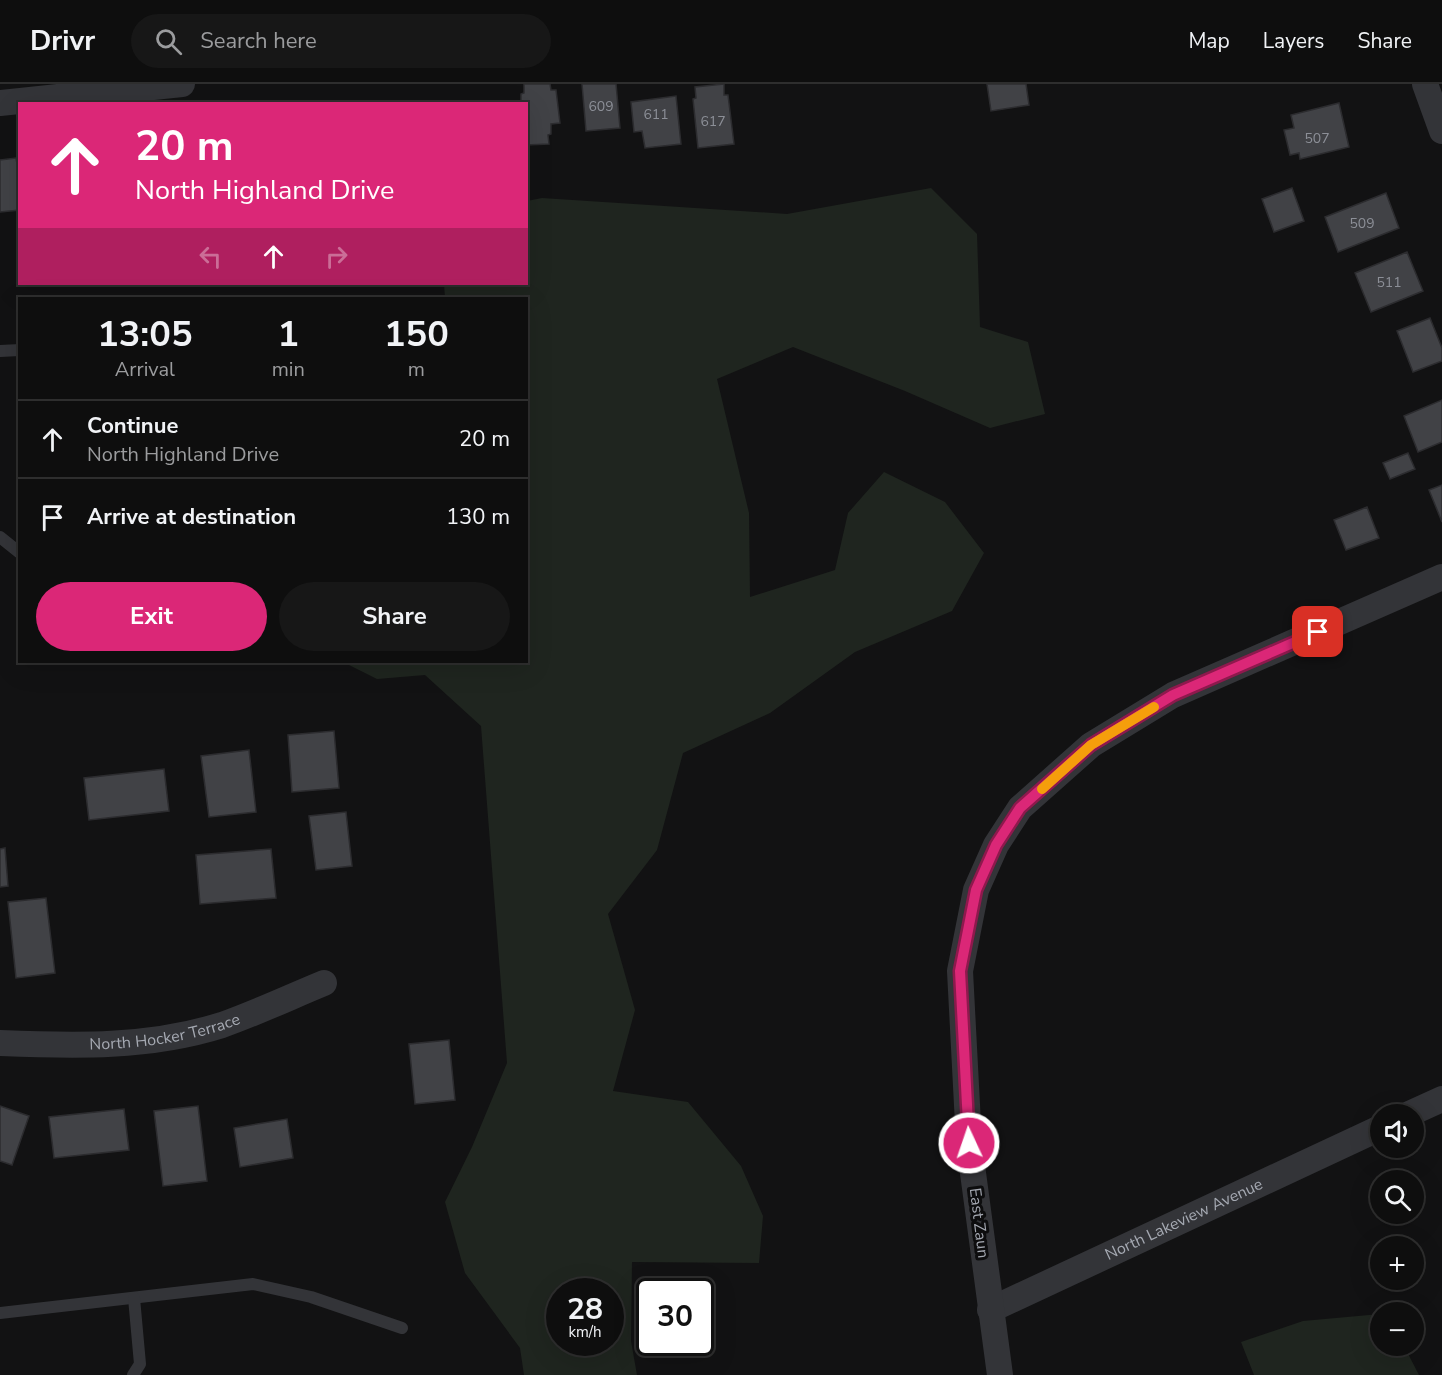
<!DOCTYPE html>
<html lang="en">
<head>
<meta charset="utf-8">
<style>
	body { margin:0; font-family:"Nunito Sans",sans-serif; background:#171717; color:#f1f3f6; height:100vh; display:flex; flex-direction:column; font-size:22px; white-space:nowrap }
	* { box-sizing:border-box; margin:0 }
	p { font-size:20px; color:#9b9c9e }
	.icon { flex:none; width:33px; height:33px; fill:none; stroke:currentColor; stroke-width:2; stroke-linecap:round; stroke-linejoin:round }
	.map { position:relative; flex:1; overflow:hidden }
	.drawer { position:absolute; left:18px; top:213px; width:510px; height:366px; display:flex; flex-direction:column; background:#0e0e0e; border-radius:0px; box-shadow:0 6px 24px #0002,0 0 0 2px #2e2e2e }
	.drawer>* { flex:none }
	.top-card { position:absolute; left:18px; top:18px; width:510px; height:183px; border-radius:0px; box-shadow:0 6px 24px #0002,0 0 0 2px #2e2e2e; background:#db2777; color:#fff; overflow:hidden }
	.tools { position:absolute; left:1370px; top:1020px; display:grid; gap:12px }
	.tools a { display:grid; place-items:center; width:54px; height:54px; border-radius:50%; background:#0e0e0e; box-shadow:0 6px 24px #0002,0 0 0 2px #2e2e2e; font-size:30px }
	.speed { position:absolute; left:546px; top:1194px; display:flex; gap:12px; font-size:30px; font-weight:700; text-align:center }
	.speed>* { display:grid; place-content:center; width:78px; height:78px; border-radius:50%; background:#0e0e0e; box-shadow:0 6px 24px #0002,0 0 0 2px #2e2e2e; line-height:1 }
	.speed small { font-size:15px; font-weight:400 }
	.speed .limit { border:3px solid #111; border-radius:9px; background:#fff; color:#111 }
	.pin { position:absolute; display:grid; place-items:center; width:51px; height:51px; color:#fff; margin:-26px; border-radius:12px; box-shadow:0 3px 9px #0006 }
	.me { position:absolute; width:66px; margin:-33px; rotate:357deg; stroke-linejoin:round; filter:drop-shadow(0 0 4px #0008) }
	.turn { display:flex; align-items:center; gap:21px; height:126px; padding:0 18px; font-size:27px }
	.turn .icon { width:78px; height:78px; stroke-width:2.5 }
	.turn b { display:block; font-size:42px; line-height:51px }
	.lanes { display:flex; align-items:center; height:57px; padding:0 18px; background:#0003; justify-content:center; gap:30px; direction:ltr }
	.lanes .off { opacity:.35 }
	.eta { display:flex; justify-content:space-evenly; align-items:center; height:102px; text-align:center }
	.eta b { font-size:36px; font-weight:700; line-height:42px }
	.action { display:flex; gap:12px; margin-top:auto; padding:12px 18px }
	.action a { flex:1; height:69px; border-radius:36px; background:#db2777; color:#fff; font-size:24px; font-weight:700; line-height:69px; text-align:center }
	.action a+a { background:#171717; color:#f1f3f6 }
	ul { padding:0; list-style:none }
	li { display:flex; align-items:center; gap:18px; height:78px; padding:0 18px; border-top:2px solid #2e2e2e }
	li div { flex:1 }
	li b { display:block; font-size:22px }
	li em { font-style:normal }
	header { display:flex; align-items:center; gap:36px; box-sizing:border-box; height:84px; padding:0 30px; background:#0e0e0e; border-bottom:2px solid #2e2e2e }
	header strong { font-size:28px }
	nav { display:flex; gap:33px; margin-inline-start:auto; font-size:21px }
	.search { width:420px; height:54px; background:#171717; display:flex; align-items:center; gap:15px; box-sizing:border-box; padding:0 21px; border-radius:33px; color:#9b9c9e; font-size:22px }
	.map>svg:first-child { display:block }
	.green { fill:#1f251f; fill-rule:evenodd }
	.building { fill:#414246; stroke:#2c2c2f; stroke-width:1.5 }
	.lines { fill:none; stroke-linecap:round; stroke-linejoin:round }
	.service { stroke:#333438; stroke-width:12 }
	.minor { stroke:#333438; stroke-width:26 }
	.route-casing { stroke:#8e194d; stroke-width:15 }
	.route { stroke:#db2777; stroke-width:10 }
	.slow { stroke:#f59e0b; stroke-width:10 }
	.labels { text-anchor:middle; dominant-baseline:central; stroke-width:6; stroke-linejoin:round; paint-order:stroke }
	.number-label { font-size:14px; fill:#8c8f97 }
	.street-label { font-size:16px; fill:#a5a9b2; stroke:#0d0d0e }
</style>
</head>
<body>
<header>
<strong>Drivr</strong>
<div class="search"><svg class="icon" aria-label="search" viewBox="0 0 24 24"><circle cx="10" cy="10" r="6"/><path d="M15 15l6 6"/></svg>Search here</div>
<nav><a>Map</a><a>Layers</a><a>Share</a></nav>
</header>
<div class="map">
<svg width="1442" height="1291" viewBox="0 0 1442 1291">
	<rect width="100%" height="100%" fill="#121213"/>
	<!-- green -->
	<g class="green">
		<path d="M931,104L977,150L980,243L1028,258L1045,330L990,344L905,307L793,263L717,295L749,429L750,513L835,486L848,429L884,388L945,418L984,469L952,527L855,568L770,629L683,669L657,766L608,830L635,926L613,1007L688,1018L741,1082L763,1132L759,1179L632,1178L631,1257L637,1291H524L520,1264L465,1189L445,1118L472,1063L507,979L481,642L425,591L377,595L343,578H526V214H445L444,200H526L527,117L542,114L787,130ZM560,1208H610V1258H560Z"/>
		<polygon points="1380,1230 1380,1262 1404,1262 1419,1291 1254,1291 1241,1258 1303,1237"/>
	</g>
	<!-- building -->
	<g class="building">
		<polygon points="524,0 550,0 551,6 556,6 560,39 551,40 551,50 548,51 549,60 526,61 526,20 521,20 521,10 524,9"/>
		<polygon points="582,0 616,0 620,44 586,47"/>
		<polygon points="724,0 724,11 728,11 734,60 698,64 693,15 696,14 695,3"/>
		<polygon points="987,0 1026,0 1029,21 991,27"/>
		<polygon points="676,12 681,60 645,64 642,47 634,48 631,18"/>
		<polygon points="1339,19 1349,63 1300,75 1299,69 1290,71 1284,46 1294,44 1291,31"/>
		<polygon points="16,74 20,96 20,126 0,128 0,76"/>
		<polygon points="1292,104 1304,137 1274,148 1262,115"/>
		<polygon points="1386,109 1399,144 1338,168 1325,133"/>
		<polygon points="1407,168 1423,207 1371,228 1355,189"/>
		<polygon points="1430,234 1442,264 1442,277 1413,288 1397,247"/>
		<polygon points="1442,316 1442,358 1418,368 1404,332"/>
		<polygon points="1408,369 1415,385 1390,395 1383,379"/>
		<polygon points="1442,401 1442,438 1429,406"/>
		<polygon points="1367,423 1379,454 1346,466 1334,436"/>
		<polygon points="334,647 339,704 292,708 288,651"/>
		<polygon points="249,666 256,728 209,733 201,672"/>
		<polygon points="164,685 169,727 89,736 84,694"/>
		<polygon points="346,728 352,782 316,786 309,732"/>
		<polygon points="5,764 8,802 0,803 0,765"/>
		<polygon points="271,765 276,814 200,820 196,771"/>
		<polygon points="46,814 55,889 16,894 8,818"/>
		<polygon points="449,956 455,1016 415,1020 409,960"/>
		<polygon points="0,1022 29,1032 12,1081 0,1077"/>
		<polygon points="198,1022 207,1097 163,1102 154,1027"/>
		<polygon points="124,1025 129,1066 54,1074 49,1033"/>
		<polygon points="287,1035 293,1074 240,1083 234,1044"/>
	</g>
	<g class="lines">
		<!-- service -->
		<g class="service">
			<polyline points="0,267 20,266"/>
			<polyline points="0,453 20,469"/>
			<polyline points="0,1229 253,1200 311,1213 402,1244"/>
			<polyline points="133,1291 140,1280 134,1214"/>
		</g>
		<!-- minor -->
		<g class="minor">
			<polyline points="1425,0 1442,47"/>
			<polyline points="0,19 182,0"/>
			<path id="s1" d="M0,959C75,962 149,964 222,941C256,929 290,913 324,899"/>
			<polyline points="1409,1030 1442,1015"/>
			<path id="s2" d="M990,1226L1380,1044"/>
			<polyline points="1000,1291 969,1059 960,887 976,806 996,761 1020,724 1091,661 1173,611 1442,493"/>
		</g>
	</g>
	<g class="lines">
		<defs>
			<polyline id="route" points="969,1059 960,887 976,806 996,761 1020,724 1091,661 1173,611 1318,548"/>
		</defs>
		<!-- route casing -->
		<use href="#route" class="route-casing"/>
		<!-- route -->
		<use href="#route" class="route"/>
		<!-- slow -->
		<polyline class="slow" points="1042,705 1091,661 1154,623"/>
	</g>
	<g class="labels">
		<!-- number labels -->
		<g class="number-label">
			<text x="601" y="22">609</text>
			<text x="656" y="30">611</text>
			<text x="713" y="37">617</text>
			<text x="1317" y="54">507</text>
			<text x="1362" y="139">509</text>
			<text x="1389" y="198">511</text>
		</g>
		<!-- street labels -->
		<g class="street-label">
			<text stroke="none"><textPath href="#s1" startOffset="166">North Hocker Terrace</textPath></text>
			<text stroke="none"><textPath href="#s2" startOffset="214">North Lakeview Avenue</textPath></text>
			<text transform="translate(979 1139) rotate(83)">East Zaun</text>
		</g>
	</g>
</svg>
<div class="tools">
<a><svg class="icon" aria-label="sound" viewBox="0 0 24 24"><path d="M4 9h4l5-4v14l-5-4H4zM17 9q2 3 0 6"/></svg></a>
<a><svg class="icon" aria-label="search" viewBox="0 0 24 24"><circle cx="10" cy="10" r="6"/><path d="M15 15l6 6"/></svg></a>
<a>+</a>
<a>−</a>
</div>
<div class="speed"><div>28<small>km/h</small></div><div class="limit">30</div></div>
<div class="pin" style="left:1318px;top:548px;background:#d93025"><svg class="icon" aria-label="arrive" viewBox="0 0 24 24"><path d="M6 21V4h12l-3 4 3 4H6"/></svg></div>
<svg class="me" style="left:969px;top:1059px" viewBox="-20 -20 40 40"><circle r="17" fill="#db2777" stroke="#fff" stroke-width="3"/><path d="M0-11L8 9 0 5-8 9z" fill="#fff"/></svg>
<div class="top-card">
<div class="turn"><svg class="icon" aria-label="ahead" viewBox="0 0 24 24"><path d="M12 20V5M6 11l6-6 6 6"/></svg><div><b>20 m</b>North Highland Drive</div></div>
<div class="lanes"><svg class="icon off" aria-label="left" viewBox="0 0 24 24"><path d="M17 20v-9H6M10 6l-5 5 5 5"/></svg><svg class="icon" aria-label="ahead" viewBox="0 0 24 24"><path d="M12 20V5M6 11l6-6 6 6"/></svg><svg class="icon off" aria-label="right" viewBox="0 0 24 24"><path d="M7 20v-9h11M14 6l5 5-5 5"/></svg></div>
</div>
<section class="drawer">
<div class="eta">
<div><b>13:05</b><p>Arrival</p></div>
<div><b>1</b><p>min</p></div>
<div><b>150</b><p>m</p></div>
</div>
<ul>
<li><svg class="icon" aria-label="ahead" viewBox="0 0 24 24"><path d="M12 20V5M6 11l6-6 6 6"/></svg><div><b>Continue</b><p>North Highland Drive</p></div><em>20 m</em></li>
<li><svg class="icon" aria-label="arrive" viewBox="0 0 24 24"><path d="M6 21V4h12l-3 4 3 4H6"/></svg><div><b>Arrive at destination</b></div><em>130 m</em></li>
</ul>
<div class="action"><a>Exit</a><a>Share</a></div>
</section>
</div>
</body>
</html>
